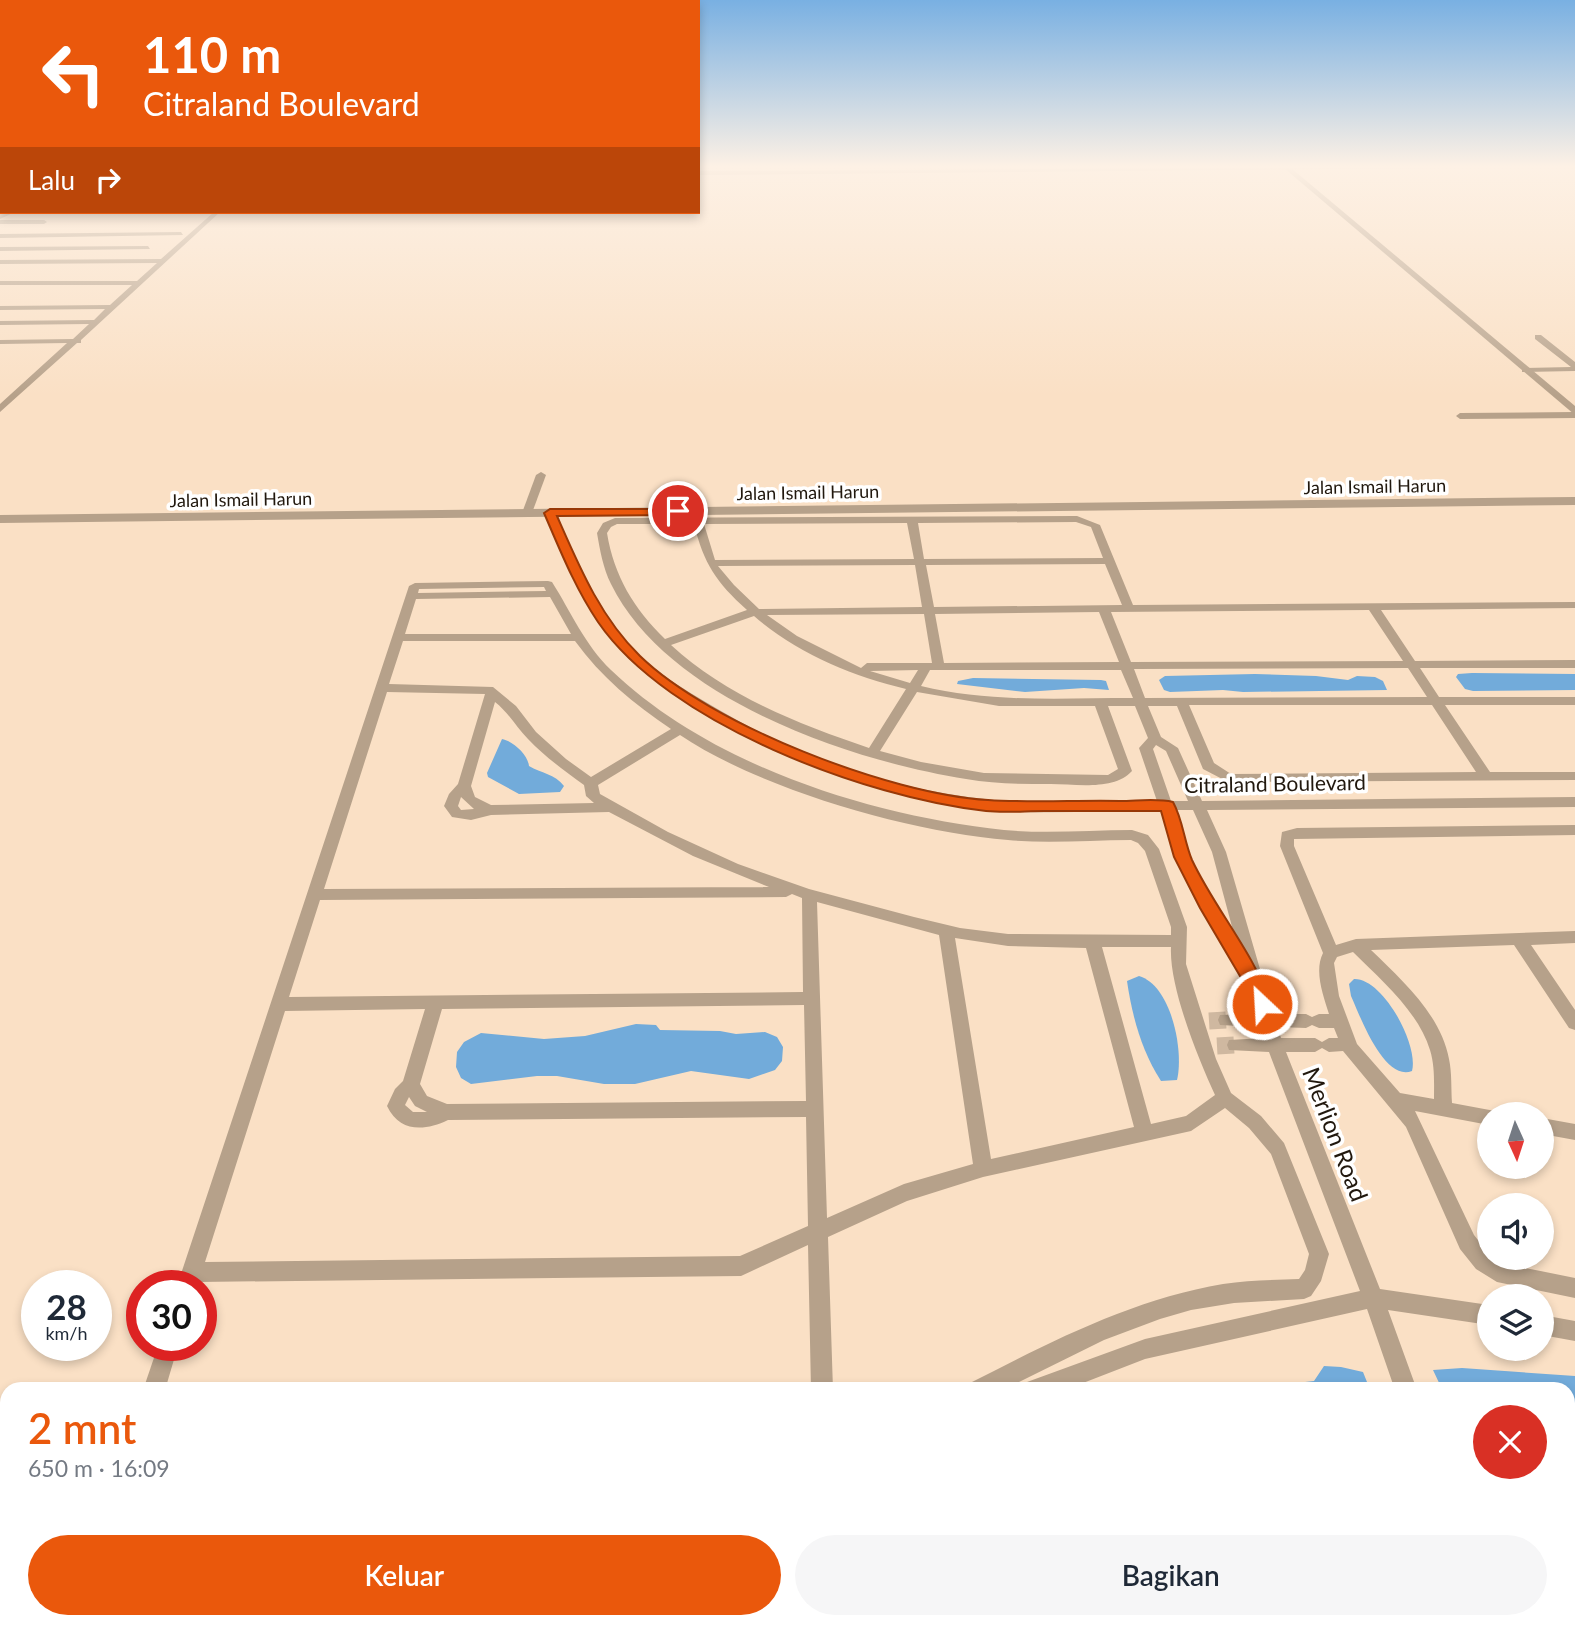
<!DOCTYPE html>
<html lang="id">
<head>
<meta charset="utf-8">
<style>
	body { margin:0; font-family:Lato,sans-serif; background:#f6f6f7; color:#1f2937; height:100vh; display:flex; flex-direction:column; font-size:26px; white-space:nowrap }
	* { box-sizing:border-box; margin:0 }
	p { font-size:23px; color:#747a83 }
	.icon { flex:none; width:38px; height:38px; fill:none; stroke:currentColor; stroke-width:2; stroke-linecap:round; stroke-linejoin:round }
	.map { position:relative; flex:1; overflow:hidden }
	.sheet { position:absolute; left:0px; top:1382px; width:1575px; height:247px; display:flex; flex-direction:column; background:#fff; border-radius:21px 21px 0 0; box-shadow:0 4px 10px #0003 }
	.sheet>* { flex:none }
	.guide { position:absolute; left:0px; top:0px; width:700px; height:214px; box-shadow:0 4px 10px #0003; background:#ea580c; color:#fff; overflow:hidden }
	.needle { width:46px; rotate:177deg }
	.tools { position:absolute; left:1477px; top:1102px; display:grid; gap:14px }
	.tools a { display:grid; place-items:center; width:77px; height:77px; border-radius:50%; background:#fff; box-shadow:0 4px 10px #0003; font-size:35px }
	.speed { position:absolute; left:21px; top:1270px; display:flex; gap:14px; font-size:35px; font-weight:700; text-align:center }
	.speed>* { display:grid; place-content:center; width:91px; height:91px; border-radius:50%; background:#fff; box-shadow:0 4px 10px #0003; line-height:1 }
	.speed small { font-size:18px; font-weight:400 }
	.speed .limit { border:10px solid #d22; background:#fff; color:#111 }
	.pin { position:absolute; display:grid; place-items:center; width:60px; height:60px; color:#fff; margin:-30px; border:4px solid #fff; border-radius:50%; box-shadow:0 2px 7px #0007 }
	.me { position:absolute; width:77px; margin:-38px; rotate:335deg; stroke-linejoin:round; filter:drop-shadow(0 0 5px #0008) }
	.turn { display:flex; align-items:center; gap:24px; height:147px; padding:0 28px; font-size:32px }
	.turn .icon { width:91px; height:91px; stroke-width:2.5 }
	.turn b { display:block; font-size:49px; line-height:60px }
	.then { display:flex; align-items:center; height:66px; padding:0 28px; background:#0003; gap:14px; font-size:26px }
	.round { display:grid; place-items:center; flex:none; width:74px; height:74px; border-radius:37px; background:#f6f6f7 }
	.headline { display:flex; align-items:center; justify-content:space-between; height:119px; padding:0 28px }
	h1 { font-size:42px; font-weight:600; line-height:52px; color:#ea580c }
	.button { display:flex; gap:14px; margin-top:auto; padding:14px 28px }
	.button a { flex:1; height:80px; border-radius:42px; background:#ea580c; color:#fff; font-size:28px; font-weight:600; line-height:80px; text-align:center }
	.button a+a { background:#f6f6f7; color:#1f2937 }
	.map>svg:first-child { display:block }
	.water { fill:#72abda }
	.lines { fill:none; stroke-linecap:round; stroke-linejoin:round }
	.minor-tunnel { stroke:#cfb8a0; stroke-width:17; stroke-dasharray:17 9; stroke-linecap:butt }
	.minor { fill:#b6a18a; fill-rule:evenodd }
	.tertiary { fill:#b6a18a; fill-rule:evenodd }
	.route { fill:#ea580c; stroke:#983908; stroke-width:2 }
	.labels { text-anchor:middle; dominant-baseline:central; stroke-width:7; stroke-linejoin:round; paint-order:stroke }
	.far-street-label { font-size:18px; fill:#21180e; stroke:#fff }
	.street-label { font-size:21px; fill:#21180e; stroke:#fff }
	.near-street-label { font-size:24px; fill:#21180e; stroke:#fff }
</style>
</head>
<body>
<div class="map">
<svg width="1575" height="1629" viewBox="0 0 1575 1629">
	<rect width="100%" height="100%" fill="#fae0c5"/>
	<!-- water -->
	<g class="water">
		<polygon points="1472,673 1575,674 1575,690 1473,691 1465,689 1456,677 1458,674"/>
		<polygon points="1255,674 1316,676 1348,680 1357,676 1375,677 1383,681 1387,690 1243,692 1223,690 1170,692 1164,690 1159,680 1165,676"/>
		<polygon points="973,678 1101,680 1106,681 1109,690 1084,688 1025,692 957,684 958,681"/>
		<path d="M502,739C513,741 528,755 529,766C541,773 555,774 564,786L560,792L519,794L488,777L487,773Z"/>
		<path d="M1139,976C1172,986 1184,1052 1177,1080L1161,1081C1142,1052 1132,1016 1127,981Z"/>
		<path d="M1354,979C1383,978 1419,1045 1412,1071C1384,1082 1360,1016 1351,996L1349,984Z"/>
		<polygon points="636,1024 656,1025 660,1030 720,1031 736,1034 765,1032 777,1037 783,1047 782,1061 775,1070 749,1079 691,1071 635,1084 604,1084 557,1076 537,1076 471,1084 461,1078 456,1067 457,1052 464,1042 481,1033 544,1039 585,1036"/>
		<polygon points="1324,1366 1341,1367 1363,1372 1369,1387 1243,1389 1314,1381"/>
		<polygon points="1462,1368 1575,1376 1575,1456 1568,1455 1568,1390 1465,1390 1456,1386 1441,1387 1433,1370"/>
		<polygon points="1033,1622 1141,1622 1143,1629 1033,1629"/>
	</g>
	<g class="lines">
		<!-- minor-tunnel -->
		<g class="minor-tunnel">
			<polyline points="1209,1021 1226,1020"/>
			<polyline points="1217,1046 1235,1045"/>
		</g>
		<!-- minor -->
		<g class="minor">
			<polygon points="1219,168 1441,168 698,175 698,171"/>
			<polygon points="214,212 220,212 81,340 81,343 77,343 0,412 0,404 67,343 0,344 0,340 73,339 89,324 0,325 0,321 94,320 105,309 0,310 0,306 110,305 132,285 0,285 0,281 137,281 157,263 0,264 0,260 161,259"/>
			<polygon points="0,220 44,220 47,222 44,224 0,224"/>
			<polygon points="181,232 183,235 0,238 0,234"/>
			<polygon points="148,246 150,249 0,251 0,247"/>
			<polygon points="1535,335 1541,335 1575,362 1575,371 1522,372 1522,368 1525,368 1571,367 1535,339"/>
			<polygon points="1575,412 1575,418 1460,419 1456,416 1460,413"/>
			<polygon points="541,472 546,475 532,513 523,515 522,513 536,475"/>
			<path d="M549,510L554,513C574,558 593,605 627,643C653,672 687,691 721,711C811,764 914,796 1019,802C1064,805 1111,801 1157,801L1139,748L1148,738L1135,706H1108L1132,771C1114,791 1075,784 1051,784C1023,784 994,784 966,779C847,760 667,698 611,584C603,568 600,550 597,533L603,523L615,518L1077,516L1100,525L1133,605L1575,602V608L1381,610L1415,661L1575,660V668H1420L1439,697H1575V705H1445L1490,772H1575V780L1228,782L1203,769L1177,706H1148L1161,737L1178,748L1202,801L1575,797V807L1207,810L1226,852L1273,1014H1306L1312,1017L1319,1014H1329C1323,995 1314,971 1323,953L1280,846L1282,832L1297,828L1575,825V835L1294,839V846L1336,945L1356,939L1575,931V943L1531,945L1575,1010V1030L1569,1028L1514,945L1371,950C1402,980 1441,1015 1449,1059C1452,1073 1451,1088 1452,1103L1495,1111L1497,1115H1489V1125L1415,1111L1474,1235L1489,1254V1258H1494L1501,1263L1575,1278V1298L1497,1282L1476,1269L1460,1249L1406,1127L1343,1051L1329,1052L1322,1048L1315,1052H1286L1380,1289L1489,1305V1325L1388,1310L1417,1390H1395L1367,1309L1145,1359L1065,1390H1024L1027,1382L1145,1339L1360,1291L1269,1052L1229,1050L1227,1045L1229,1040L1264,1038L1261,1027L1220,1025L1218,1020L1220,1015L1256,1014L1246,980L1242,978L1201,908L1176,857L1160,810C1114,811 1068,813 1022,812C915,809 803,771 711,716C678,696 643,677 618,647C584,608 564,560 544,513ZM1076,522L1091,527L1103,558L924,559L918,523ZM907,523L914,559L715,560L704,524ZM617,524H694C704,564 716,582 747,610L665,639C634,609 614,576 607,533L611,527ZM1105,564L1122,605L934,607L926,565ZM915,565L922,607L759,609L734,585L718,566ZM1369,610L1403,661L1131,662L1111,612ZM1099,612L1119,662L944,663L935,614ZM924,614L932,663H867L861,668L797,636L767,615ZM754,616C796,653 852,676 906,689L869,748C799,724 726,696 671,645ZM1408,668L1427,697L1145,698L1134,669ZM918,670L910,683L870,671ZM930,670H1121L1133,698C1062,698 990,703 921,686ZM917,692L999,706H1095L1118,769L1108,775L984,773L921,762L880,751ZM1189,705H1432L1476,772L1231,774L1214,763ZM1156,745L1166,751L1188,801H1171L1153,749ZM1174,810H1193L1212,852L1235,938L1190,857ZM1353,952C1381,980 1418,1011 1430,1050C1435,1066 1434,1083 1434,1099L1400,1093L1357,1044L1339,996L1334,963L1337,957ZM1312,1025L1319,1028H1334L1338,1038H1329L1322,1042L1315,1038H1281L1278,1027L1306,1028Z"/>
			<path d="M548,581L552,582C571,612 585,645 611,670C710,765 870,816 1004,830C1047,834 1090,830 1132,830L1148,835L1159,849L1187,927L1186,964L1216,1059L1231,1093L1261,1116L1284,1143L1329,1254L1321,1281L1311,1296L1304,1299L1234,1303L1191,1310L1160,1319L1104,1340L1003,1390H969L972,1382C1052,1341 1134,1299 1223,1284C1248,1280 1274,1280 1299,1279L1305,1270L1309,1254L1271,1154L1249,1128L1225,1108L1191,1131L983,1177L907,1201L828,1237L833,1390H811L808,1245L741,1276L198,1282L197,1286H177L409,586L415,583ZM544,587L546,591L418,593L419,589ZM550,597L571,634H405L416,599ZM403,641H575C601,677 634,704 671,729L591,777L566,759L536,732L516,706L493,687L389,684ZM387,692L485,694L458,784L449,794L444,806L452,817L471,820L491,815L609,812L693,856L769,887L324,889ZM495,702C509,713 516,727 528,739C545,757 565,771 584,785L586,796L594,803L491,805L475,797L471,786ZM680,735C762,790 910,832 1008,840C1049,844 1090,840 1131,840L1138,843L1145,851L1171,927V935L1008,934L960,928L914,917L809,889L738,864L668,832L600,794L598,785ZM461,797L474,809L461,810L458,806ZM792,894L802,898L803,992L289,997L320,900L786,897ZM817,902L939,935L973,1164L904,1184L827,1218ZM955,938L1008,946L1086,948L1134,1127L991,1159ZM1102,947H1171C1169,987 1198,1058 1215,1095L1186,1116L1151,1124ZM804,1005L806,1101L447,1104L427,1096L420,1084L442,1009ZM425,1009L403,1081L395,1089L387,1106C400,1133 425,1131 448,1120L806,1117L808,1226L740,1256L205,1262L285,1011ZM409,1097L415,1106L427,1112H413L405,1105Z"/>
			<polygon points="1542,1118 1575,1124 1575,1140 1542,1134"/>
			<polygon points="1542,1315 1575,1321 1575,1341 1542,1335"/>
			<polygon points="158,1346 178,1346 165,1390 143,1390"/>
			<rect x="1568" y="1477" width="7" height="22"/>
			<polygon points="61,1622 85,1622 82,1629 58,1629"/>
			<polygon points="885,1622 909,1622 907,1629 883,1629"/>
			<polygon points="965,1622 989,1622 990,1629 966,1629"/>
			<polygon points="1191,1622 1215,1622 1216,1629 1192,1629"/>
		</g>
		<!-- tertiary -->
		<g class="tertiary">
			<polygon points="1284,168 1291,168 1575,406 1575,415"/>
			<polygon points="5,212 15,212 0,219 0,214"/>
			<polygon points="1575,497 1575,505 0,523 0,515"/>
		</g>
	</g>
	<!-- sky -->
	<linearGradient id="sky" x2="0" y2="1"><stop stop-color="#79b0e2"/><stop offset="0.42" stop-color="#fdf1e5"/><stop offset="1" stop-color="#fdf1e5" stop-opacity="0"/></linearGradient>
	<rect width="1575" height="396" fill="url(#sky)"/>
	<!-- route -->
	<path class="route" d="M550,509H682L684,511L678,515L557,516C579,566 600,617 640,656C711,725 889,794 988,800C1032,803 1077,800 1120,801C1137,801 1157,798 1173,802C1183,820 1184,841 1192,860C1215,909 1254,953 1271,1004L1268,1009L1262,1012L1255,1009L1247,988L1200,908L1174,857L1161,811C1122,811 1083,811 1044,811C1025,811 1005,813 986,811C866,798 668,724 598,622C575,588 560,550 544,513Z"/>
	<g class="labels">
		<!-- far-street labels -->
		<g class="far-street-label">
			<text transform="translate(1375 486) rotate(-1)">Jalan Ismail Harun</text>
			<text transform="translate(808 492) rotate(-1)">Jalan Ismail Harun</text>
			<text transform="translate(241 499) rotate(-1)">Jalan Ismail Harun</text>
		</g>
		<!-- street labels -->
		<g class="street-label">
			<text transform="translate(1275 783) rotate(-1)">Citraland Boulevard</text>
		</g>
		<!-- near-street labels -->
		<g class="near-street-label">
			<text transform="translate(1336 1134) rotate(69)">Merlion Road</text>
		</g>
	</g>
</svg>
<div class="tools">
<a><svg class="needle" viewBox="-14 -14 28 28"><path d="M0-13l5 13h-10z" fill="#e53935"/><path d="M0 13l5-13h-10z" fill="#747a83"/></svg></a>
<a><svg class="icon" aria-label="sound" viewBox="0 0 24 24"><path d="M4 9h4l5-4v14l-5-4H4zM17 9q2 3 0 6"/></svg></a>
<a><svg class="icon" aria-label="layers" viewBox="0 0 24 24"><path d="M12 4l9 5-9 5-9-5zM3 14l9 5 9-5"/></svg></a>
</div>
<div class="speed"><div>28<small>km/h</small></div><div class="limit">30</div></div>
<div class="pin" style="left:678px;top:511px;background:#d93025"><svg class="icon" aria-label="arrive" viewBox="0 0 24 24"><path d="M6 21V4h12l-3 4 3 4H6"/></svg></div>
<svg class="me" style="left:1262px;top:1004px" viewBox="-20 -20 40 40"><circle r="17" fill="#ea580c" stroke="#fff" stroke-width="3"/><path d="M0-11L8 9 0 5-8 9z" fill="#fff"/></svg>
<div class="guide">
<div class="turn"><svg class="icon" aria-label="left" viewBox="0 0 24 24"><path d="M17 20v-9H6M10 6l-5 5 5 5"/></svg><div><b>110 m</b>Citraland Boulevard</div></div>
<div class="then">Lalu<svg class="icon" aria-label="right" viewBox="0 0 24 24"><path d="M7 20v-9h11M14 6l5 5-5 5"/></svg></div>
</div>
<section class="sheet">
<div class="headline"><div><h1>2 mnt</h1><p>650 m · 16:09</p></div><a class="round" style="background:#d93025;color:#fff"><svg class="icon" aria-label="close" viewBox="0 0 24 24"><path d="M6 6l12 12M18 6L6 18"/></svg></a></div>
<div class="button"><a>Keluar</a><a>Bagikan</a></div>
</section>
</div>
</body>
</html>
